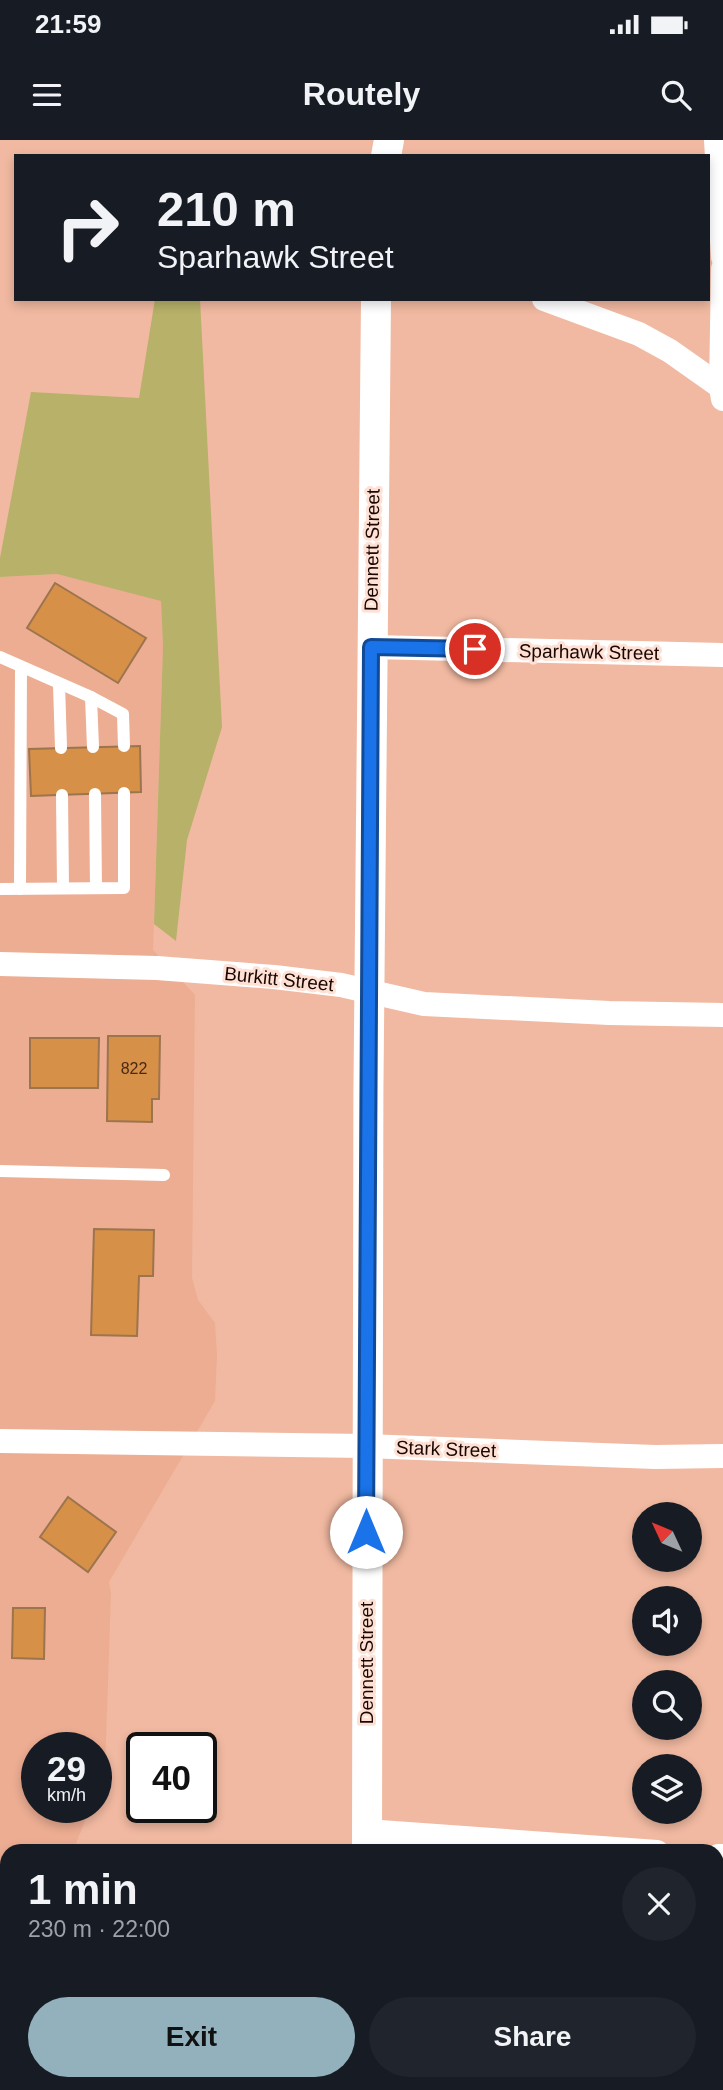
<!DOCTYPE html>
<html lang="en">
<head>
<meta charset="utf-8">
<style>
	body { margin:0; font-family:Arial,sans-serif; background:#20242c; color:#f1f3f6; height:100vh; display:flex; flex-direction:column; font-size:26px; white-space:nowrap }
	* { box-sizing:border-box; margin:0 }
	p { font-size:23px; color:#9ea1a6 }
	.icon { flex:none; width:38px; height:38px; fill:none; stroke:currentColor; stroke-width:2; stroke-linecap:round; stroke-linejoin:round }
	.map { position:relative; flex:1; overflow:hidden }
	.side { position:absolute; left:0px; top:1704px; width:724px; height:247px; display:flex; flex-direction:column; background:#171b24; border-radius:21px 21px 0 0; box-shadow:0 4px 10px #0003 }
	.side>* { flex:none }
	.top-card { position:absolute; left:14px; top:14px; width:696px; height:147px; border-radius:0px; box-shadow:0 4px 10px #0003; background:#171b24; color:#f1f3f6; overflow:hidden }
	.needle { width:46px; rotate:314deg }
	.fabs { position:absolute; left:632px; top:1362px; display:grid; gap:14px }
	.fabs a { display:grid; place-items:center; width:70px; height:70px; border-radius:50%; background:#171b24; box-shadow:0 4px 10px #0003; font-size:35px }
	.speed { position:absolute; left:21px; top:1592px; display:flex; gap:14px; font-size:35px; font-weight:700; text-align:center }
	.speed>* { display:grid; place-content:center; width:91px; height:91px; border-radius:50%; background:#171b24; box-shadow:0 4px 10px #0003; line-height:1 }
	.speed small { font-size:18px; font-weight:400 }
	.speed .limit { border:4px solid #111; border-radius:10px; background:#fff; color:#111 }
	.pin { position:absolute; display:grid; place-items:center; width:60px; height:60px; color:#fff; margin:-30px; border:4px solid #fff; border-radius:50%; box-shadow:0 2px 7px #0007 }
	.me { position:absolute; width:77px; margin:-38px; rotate:0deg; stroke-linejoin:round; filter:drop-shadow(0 0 5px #0008) }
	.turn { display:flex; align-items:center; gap:24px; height:147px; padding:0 28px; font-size:32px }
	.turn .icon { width:91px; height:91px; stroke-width:2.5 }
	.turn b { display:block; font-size:49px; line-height:60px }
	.round { display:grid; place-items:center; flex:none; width:74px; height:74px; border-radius:37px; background:#20242c }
	.summary { display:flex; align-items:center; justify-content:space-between; height:119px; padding:0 28px }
	h1 { font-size:42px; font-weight:700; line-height:52px }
	.button { display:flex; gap:14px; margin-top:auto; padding:14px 28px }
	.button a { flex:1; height:80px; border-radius:42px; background:#93b1bc; color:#111; font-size:28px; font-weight:700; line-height:80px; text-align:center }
	.button a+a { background:#20242c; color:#f1f3f6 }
	.status { display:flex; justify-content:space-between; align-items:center; height:49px; padding:0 35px; background:#171b24; direction:ltr }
	.status svg { height:19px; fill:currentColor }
	header { display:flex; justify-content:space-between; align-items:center; height:91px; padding:0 28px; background:#171b24; font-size:32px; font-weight:700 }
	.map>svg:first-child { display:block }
	.built { fill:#ecad92 }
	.green { fill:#b7b169 }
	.building { fill:#d79047; stroke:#9c744e; stroke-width:2 }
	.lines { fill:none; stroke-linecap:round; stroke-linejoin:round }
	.service { stroke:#fff; stroke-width:12 }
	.minor { stroke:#fff; stroke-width:24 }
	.tertiary { stroke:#fff; stroke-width:30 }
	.route-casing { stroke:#114b97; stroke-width:18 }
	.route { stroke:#1a73e8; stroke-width:12 }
	.labels { text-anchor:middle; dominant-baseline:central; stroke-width:6; stroke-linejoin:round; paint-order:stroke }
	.number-label { font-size:16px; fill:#492913 }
	.street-label { font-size:19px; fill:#1a0702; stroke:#fee1d4 }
</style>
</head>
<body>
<div class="status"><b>21:59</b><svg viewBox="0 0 49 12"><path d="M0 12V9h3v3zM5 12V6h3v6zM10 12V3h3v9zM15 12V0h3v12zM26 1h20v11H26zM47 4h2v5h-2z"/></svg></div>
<header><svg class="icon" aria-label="menu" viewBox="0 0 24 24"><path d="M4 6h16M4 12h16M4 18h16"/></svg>Routely<svg class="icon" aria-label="search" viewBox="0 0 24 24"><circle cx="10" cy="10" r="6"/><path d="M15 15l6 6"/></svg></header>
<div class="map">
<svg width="723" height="1950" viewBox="0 0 723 1950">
	<rect width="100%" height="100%" fill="#f1b9a1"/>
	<!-- built -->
	<polygon class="built" points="57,434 161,460 163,506 153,810 195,855 192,1138 198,1160 215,1183 217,1216 215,1261 109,1442 111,1453 105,1631 96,1653 96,1608 37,1608 37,1668 90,1668 73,1711 7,1712 7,1776 0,1775 0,437"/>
	<!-- green -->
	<polygon class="green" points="155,159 200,159 222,587 187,700 176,801 154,784 163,506 161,461 57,434 0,437 0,418 31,252 139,258"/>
	<!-- building -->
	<g class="building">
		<polygon points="55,443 146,498 118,543 27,488"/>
		<polygon points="140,606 141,652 31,656 29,609"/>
		<polygon points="108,896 160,896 159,959 152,959 152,982 107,981"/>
		<polygon points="30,898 99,898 98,948 30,948"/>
		<polygon points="94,1089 154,1090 153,1136 139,1136 137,1196 91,1195"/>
		<polygon points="68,1357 116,1392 88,1432 40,1397"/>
		<polygon points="13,1468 45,1468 44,1519 12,1518"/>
	</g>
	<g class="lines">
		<!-- service -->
		<g class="service">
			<polyline points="0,517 91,557 123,574 124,606"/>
			<polyline points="59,544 61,608"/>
			<polyline points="91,557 93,607"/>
			<polyline points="95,654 96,748"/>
			<polyline points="62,655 63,747"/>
			<polyline points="0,749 124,748 124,653"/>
			<polyline points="20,749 21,527"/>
			<polyline points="0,1031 164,1035"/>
		</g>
		<!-- minor -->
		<g class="minor">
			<polyline points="716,0 723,117"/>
			<polyline points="544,159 639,194 670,211 721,247"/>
			<polyline points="723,259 721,247 723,129"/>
			<polyline points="371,507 723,515"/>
			<polyline points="0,824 157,828 274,837 341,845 424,864 609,873 723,875"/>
			<polyline points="0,1301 366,1306 655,1317 723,1316"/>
			<polyline points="366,1691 657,1712"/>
			<polyline points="718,1716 723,1716"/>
		</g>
		<!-- tertiary -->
		<g class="tertiary">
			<polyline points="386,16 389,0"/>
			<path d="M367,1712C366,1194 369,677 376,159"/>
			<polyline points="367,1944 367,1950"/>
		</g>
	</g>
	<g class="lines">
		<defs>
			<polyline id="route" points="366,1392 371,507 475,509"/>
		</defs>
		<!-- route casing -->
		<use href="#route" class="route-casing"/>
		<!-- route -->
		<use href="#route" class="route"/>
	</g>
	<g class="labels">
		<!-- number labels -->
		<g class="number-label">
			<text x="134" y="928">822</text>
		</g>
		<!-- street labels -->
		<g class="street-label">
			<text transform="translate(372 410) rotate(-89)">Dennett Street</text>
			<text transform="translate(589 512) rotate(1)">Sparhawk Street</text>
			<text transform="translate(279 839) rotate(6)">Burkitt Street</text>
			<text transform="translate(446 1309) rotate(2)">Stark Street</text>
			<text transform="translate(366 1523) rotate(-90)">Dennett Street</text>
		</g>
	</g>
</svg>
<div class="fabs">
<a><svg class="needle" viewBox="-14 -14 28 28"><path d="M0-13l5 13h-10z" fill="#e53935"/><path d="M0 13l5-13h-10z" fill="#9ea1a6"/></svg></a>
<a><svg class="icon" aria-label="sound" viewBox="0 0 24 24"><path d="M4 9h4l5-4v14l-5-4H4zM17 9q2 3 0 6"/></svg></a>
<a><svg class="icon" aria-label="search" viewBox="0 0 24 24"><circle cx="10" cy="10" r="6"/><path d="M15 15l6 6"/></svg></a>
<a><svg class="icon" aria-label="layers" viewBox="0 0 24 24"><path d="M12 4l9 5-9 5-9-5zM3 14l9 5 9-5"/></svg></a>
</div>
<div class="speed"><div>29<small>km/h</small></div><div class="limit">40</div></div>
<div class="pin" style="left:475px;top:509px;background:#d93025"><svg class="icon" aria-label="arrive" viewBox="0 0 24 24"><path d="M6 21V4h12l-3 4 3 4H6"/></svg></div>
<svg class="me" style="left:366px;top:1392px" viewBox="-20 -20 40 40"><circle r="19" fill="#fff"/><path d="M0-13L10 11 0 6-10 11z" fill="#1a73e8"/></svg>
<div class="top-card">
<div class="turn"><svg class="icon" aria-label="right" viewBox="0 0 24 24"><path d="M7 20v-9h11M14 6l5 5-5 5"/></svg><div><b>210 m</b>Sparhawk Street</div></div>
</div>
<section class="side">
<div class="summary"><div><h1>1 min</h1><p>230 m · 22:00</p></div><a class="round"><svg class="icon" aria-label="close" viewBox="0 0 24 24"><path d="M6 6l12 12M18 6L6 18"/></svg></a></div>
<div class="button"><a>Exit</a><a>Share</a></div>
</section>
</div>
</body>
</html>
